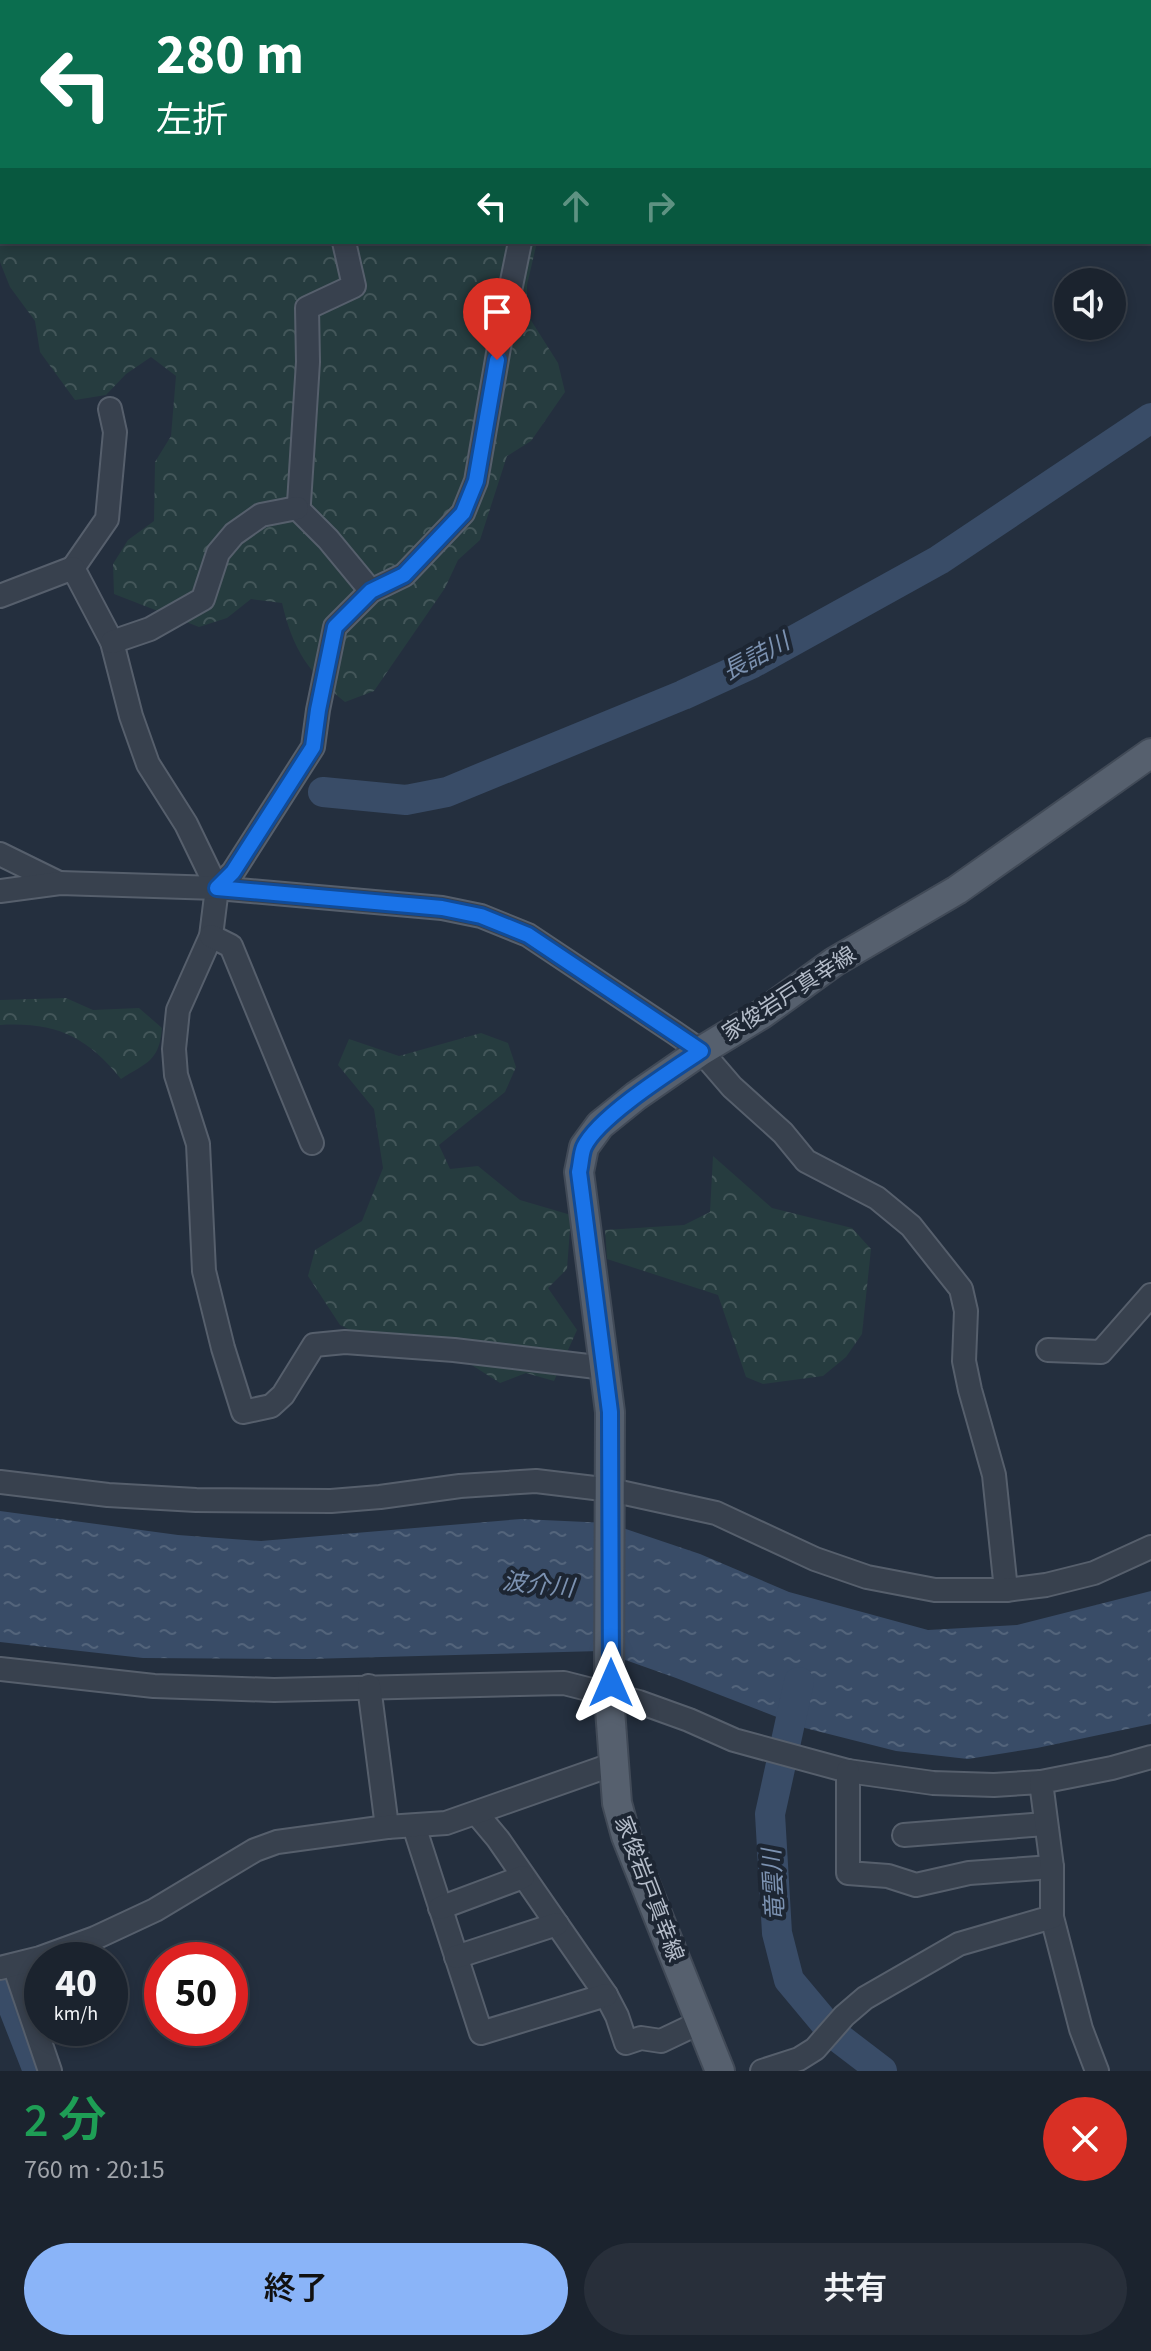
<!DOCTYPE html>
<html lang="ja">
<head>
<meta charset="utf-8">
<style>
	body { margin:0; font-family:"Source Sans 3","Noto Sans JP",sans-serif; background:#282f3a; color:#f1f3f6; height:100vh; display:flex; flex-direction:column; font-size:30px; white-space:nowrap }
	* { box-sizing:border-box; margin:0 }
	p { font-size:26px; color:#a0a4aa }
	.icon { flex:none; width:44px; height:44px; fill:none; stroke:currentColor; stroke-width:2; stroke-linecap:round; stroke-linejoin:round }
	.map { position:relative; height:2071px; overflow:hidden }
	.drawer { display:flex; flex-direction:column; background:#1b232e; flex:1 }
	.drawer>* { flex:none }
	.hud { position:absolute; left:0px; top:0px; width:1152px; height:244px; box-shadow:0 4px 12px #0003,0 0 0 2px #39404a; background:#0b6e4f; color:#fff; overflow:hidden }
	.buttons { position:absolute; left:1054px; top:268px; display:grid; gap:16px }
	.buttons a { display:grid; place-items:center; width:72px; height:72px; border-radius:50%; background:#1b232e; box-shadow:0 4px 12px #0003,0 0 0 2px #39404a; font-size:40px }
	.speed { position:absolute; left:24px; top:1942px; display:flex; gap:16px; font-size:40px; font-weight:700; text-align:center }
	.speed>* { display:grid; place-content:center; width:104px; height:104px; border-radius:50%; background:#1b232e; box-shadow:0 4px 12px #0003,0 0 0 2px #39404a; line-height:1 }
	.speed small { font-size:20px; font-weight:400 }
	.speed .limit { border:12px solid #d22; background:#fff; color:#111 }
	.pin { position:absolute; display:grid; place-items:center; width:68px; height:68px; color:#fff; margin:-82px -34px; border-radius:50% 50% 50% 0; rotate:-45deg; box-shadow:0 0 8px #0007 }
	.pin .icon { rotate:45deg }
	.me { position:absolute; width:88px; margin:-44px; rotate:0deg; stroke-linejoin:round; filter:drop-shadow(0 0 6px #0008) }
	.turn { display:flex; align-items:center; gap:28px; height:168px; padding:0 24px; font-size:36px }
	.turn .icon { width:104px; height:104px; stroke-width:2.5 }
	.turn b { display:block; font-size:56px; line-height:68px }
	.lanes { display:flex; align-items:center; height:76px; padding:0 24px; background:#0003; justify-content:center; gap:40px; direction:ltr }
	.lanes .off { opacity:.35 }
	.round { display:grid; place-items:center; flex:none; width:84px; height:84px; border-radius:42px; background:#282f3a }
	.summary { display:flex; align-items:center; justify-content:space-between; height:136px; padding:0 24px }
	h1 { font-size:48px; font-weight:600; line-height:60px; color:#1e9e55 }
	.action { display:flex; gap:16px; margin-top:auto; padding:16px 24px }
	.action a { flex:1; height:92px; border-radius:48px; background:#8ab4f8; color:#111; font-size:32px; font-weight:600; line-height:92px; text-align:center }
	.action a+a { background:#282f3a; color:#f1f3f6 }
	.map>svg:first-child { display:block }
	.forest { fill:url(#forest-crowns) }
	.water { fill:url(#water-ripples) }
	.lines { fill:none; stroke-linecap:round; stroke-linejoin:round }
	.river { stroke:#394c67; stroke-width:30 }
	.minor-casing { stroke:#565f6c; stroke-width:26 }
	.major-casing { stroke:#414a57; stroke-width:32 }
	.minor { stroke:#38414e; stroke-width:22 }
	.major { stroke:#56606e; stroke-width:28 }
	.route-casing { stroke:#114b97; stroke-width:20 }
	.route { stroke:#1a73e8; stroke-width:14 }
	.labels { text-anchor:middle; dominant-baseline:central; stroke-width:8; stroke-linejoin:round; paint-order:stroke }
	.street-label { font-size:22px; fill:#b4bcc9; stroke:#1d2633 }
	.water-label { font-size:24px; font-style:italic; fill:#7c92b1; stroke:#1d2633 }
</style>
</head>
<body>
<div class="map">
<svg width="1151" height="2071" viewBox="0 0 1151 2071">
	<defs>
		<pattern id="forest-crowns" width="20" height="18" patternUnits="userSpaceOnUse" patternTransform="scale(2)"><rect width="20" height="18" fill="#263c3f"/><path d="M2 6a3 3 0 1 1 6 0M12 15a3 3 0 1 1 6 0" fill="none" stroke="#435659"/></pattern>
		<pattern id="water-ripples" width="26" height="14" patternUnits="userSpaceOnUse" patternTransform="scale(2)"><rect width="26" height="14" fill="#394c67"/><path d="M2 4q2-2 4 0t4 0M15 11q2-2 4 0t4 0" fill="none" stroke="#53647b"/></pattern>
	</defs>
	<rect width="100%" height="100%" fill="#242f3e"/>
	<!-- forest -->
	<g class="forest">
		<path d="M0,0H293L294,2H2V242H537L527,285V314L558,363L565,392L531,441L507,456L480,540L458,560L445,588L374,691L345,702C308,672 293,650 282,603L251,599L227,618L199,627L114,594L113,564L128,540L154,521L155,462L171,436L176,376L151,357L126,374L106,395L75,400L40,352L35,321L10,287L0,262Z"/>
		<path d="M66,998L93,1010L139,1008L162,1028C159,1062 147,1062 121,1079C86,1036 56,1022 0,1025V1000Z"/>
		<polygon points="481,1033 508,1043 516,1067 505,1092 439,1145 450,1169 478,1166 520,1200 571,1215 567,1269 548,1288 577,1330 554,1381 526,1373 500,1383 426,1336 366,1338 340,1325 308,1276 315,1250 362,1221 383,1168 374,1109 338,1065 349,1039 399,1056"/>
		<polygon points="713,1156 772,1208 852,1228 871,1249 862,1334 846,1357 823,1376 763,1384 746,1377 718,1295 607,1259 605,1230 684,1225 710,1212"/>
	</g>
	<!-- water -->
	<polygon class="water" points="0,1511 178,1535 261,1541 521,1519 608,1523 700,1554 789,1592 928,1630 1017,1625 1151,1591 1151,1724 1037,1748 968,1759 896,1751 805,1728 676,1678 600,1651 309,1659 143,1658 0,1642"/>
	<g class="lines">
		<!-- river -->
		<g class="river">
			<polyline points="323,792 406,800 447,792 683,695 753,663 939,560 1151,418"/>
			<polyline points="799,1682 770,1814 777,1933 789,1980 835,2035 882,2071"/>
			<polyline points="1,1976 38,2071"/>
		</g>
		<defs>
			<g id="minor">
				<polyline points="19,0 21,2"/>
				<polyline points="500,0 500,2"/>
				<polyline points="1150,0 1151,1"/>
				<polyline points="700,2 702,0"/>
				<polyline points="297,508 299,503 308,362 307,308 354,286 344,242"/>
				<polyline points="297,508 328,539 371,591"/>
				<polyline points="73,568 107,519 115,432 110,409"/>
				<polyline points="0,596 73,568 112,642 131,716 148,764 186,824 217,888 211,936 178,1010 174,1049 176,1075 198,1144 204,1271 223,1348 243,1412 271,1406 283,1395 314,1345 345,1342 454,1350 605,1368"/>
				<polyline points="112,642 150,629 203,599 218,553 234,534 261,515 297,508"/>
				<polyline points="0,854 59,883"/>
				<polyline points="217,888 233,872 313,747 318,710 335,627 371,591 404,575 463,513 476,481 502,330 520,242"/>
				<polyline points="0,891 60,883 217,888 442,908 481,916 528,935 675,1033 701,1051 732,1087 783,1133 806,1161 877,1198 911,1226 961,1289 966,1311 964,1361 970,1390 994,1475 1006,1590"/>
				<polyline points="211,936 231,946 312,1143"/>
				<polyline points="1048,1350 1101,1352 1151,1295"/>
				<polyline points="0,1482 108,1495 196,1500 331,1501 380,1497 460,1486 536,1481 611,1490 716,1513 815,1559 867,1577 935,1590 1006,1590 1046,1585 1094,1573 1151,1547"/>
				<polyline points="0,1669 154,1686 274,1690 564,1683 639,1702 689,1720 734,1740 848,1771 933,1783 994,1785 1041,1782"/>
				<polyline points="369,1686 387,1827"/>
				<polyline points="848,1771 848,1873 888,1876 916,1885 969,1873 1052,1867"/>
				<polyline points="477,1814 498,1839 606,1995 617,2016 626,2043 641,2038 661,2041 701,2022"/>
				<polyline points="414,1826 481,2033 606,1995"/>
				<polyline points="904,1835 1045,1824"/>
				<polyline points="440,1908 523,1877"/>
				<polyline points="1052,1917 1081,2029 1097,2071"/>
				<polyline points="456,1957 557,1924"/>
				<polyline points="14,1965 50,2071"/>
				<polyline points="0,1968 40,1958 95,1938 155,1910 255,1850 277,1842 387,1827 446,1823 614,1764"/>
				<polyline points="762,2071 799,2059 815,2049 844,2016 865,1998 959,1944 1052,1917 1052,1867 1041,1782 1112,1768 1151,1757"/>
			</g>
			<polyline id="major" points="720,2071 626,1836 617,1803 609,1696 610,1412 579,1172 584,1147 600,1125 636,1096 701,1051 762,1014 834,962 957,890 1151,753"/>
		</defs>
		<!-- minor casing -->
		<use href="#minor" class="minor-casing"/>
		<!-- major casing -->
		<use href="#major" class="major-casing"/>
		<!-- minor -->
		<use href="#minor" class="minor"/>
		<!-- major -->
		<use href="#major" class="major"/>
	</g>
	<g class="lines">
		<defs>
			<path id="route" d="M497,360L476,481L463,513L404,575L371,591L335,627L318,710L313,747L233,872L217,888L442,908L481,916L528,935L701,1051C671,1071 598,1117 584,1147C581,1154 581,1164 579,1172L610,1412L611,1683"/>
		</defs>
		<!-- route casing -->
		<use href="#route" class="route-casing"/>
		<!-- route -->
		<use href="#route" class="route"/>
	</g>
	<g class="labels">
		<!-- street labels -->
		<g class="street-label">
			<text transform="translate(789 994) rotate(-33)">家俊岩戸真幸線</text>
			<text transform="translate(649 1889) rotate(69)">家俊岩戸真幸線</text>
		</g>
		<!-- water labels -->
		<g class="water-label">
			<text transform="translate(756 657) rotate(-28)">長詰川</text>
			<text transform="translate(538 1585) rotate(6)">波介川</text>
			<text transform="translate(774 1885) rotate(-93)">竜雲川</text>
		</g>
	</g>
</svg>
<div class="buttons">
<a><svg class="icon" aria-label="sound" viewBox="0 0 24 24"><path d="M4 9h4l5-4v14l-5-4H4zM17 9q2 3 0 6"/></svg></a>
</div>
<div class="speed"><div>40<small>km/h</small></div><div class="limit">50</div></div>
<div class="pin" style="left:497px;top:360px;background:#d93025"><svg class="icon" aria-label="arrive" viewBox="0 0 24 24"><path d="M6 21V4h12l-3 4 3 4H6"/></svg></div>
<svg class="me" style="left:611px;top:1683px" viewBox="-20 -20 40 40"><path d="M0-17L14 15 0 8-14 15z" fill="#1a73e8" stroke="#fff" stroke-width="4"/></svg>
<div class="hud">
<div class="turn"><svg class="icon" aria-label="left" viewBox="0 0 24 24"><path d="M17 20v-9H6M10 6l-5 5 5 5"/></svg><div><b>280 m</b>左折</div></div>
<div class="lanes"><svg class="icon" aria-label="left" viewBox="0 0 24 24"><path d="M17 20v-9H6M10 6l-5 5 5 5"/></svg><svg class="icon off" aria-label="ahead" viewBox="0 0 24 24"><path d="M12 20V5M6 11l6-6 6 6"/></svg><svg class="icon off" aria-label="right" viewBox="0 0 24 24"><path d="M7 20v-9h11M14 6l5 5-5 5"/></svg></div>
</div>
</div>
<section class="drawer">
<div class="summary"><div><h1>2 分</h1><p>760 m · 20:15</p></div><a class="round" style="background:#d93025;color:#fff"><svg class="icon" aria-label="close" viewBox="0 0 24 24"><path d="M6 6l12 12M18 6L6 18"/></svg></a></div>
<div class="action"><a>終了</a><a>共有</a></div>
</section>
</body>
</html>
